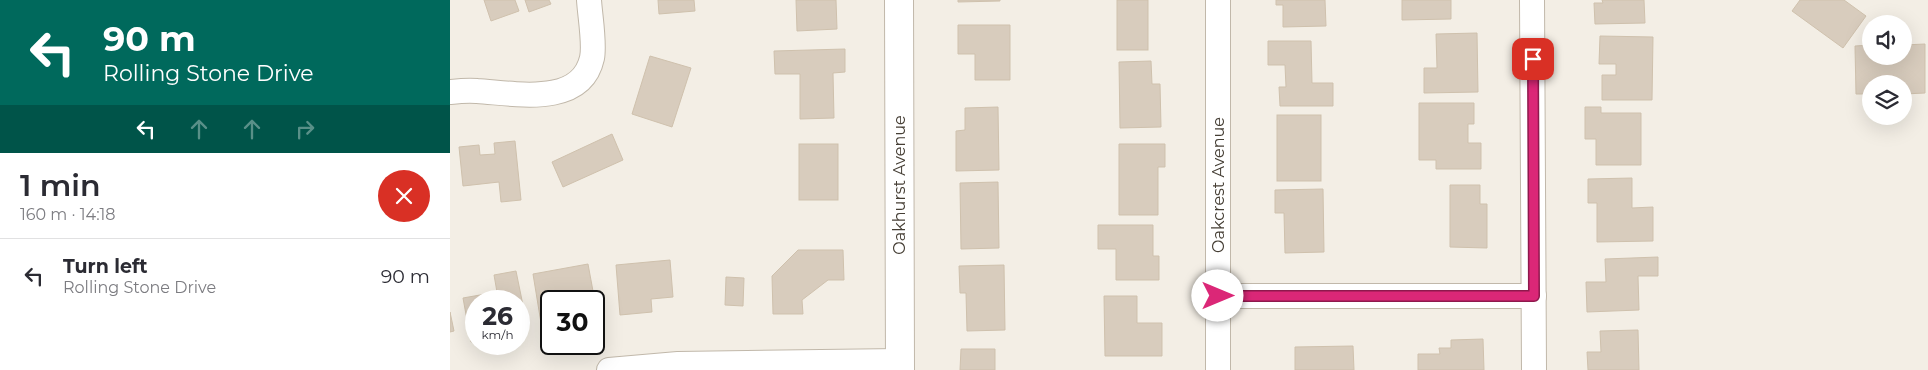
<!DOCTYPE html>
<html lang="en">
<head>
<meta charset="utf-8">
<style>
	body { margin:0; font-family:Montserrat,sans-serif; background:#f7f7f7; color:#2b2b33; height:100vh; display:flex; flex-direction:column; font-size:19px; white-space:nowrap }
	* { box-sizing:border-box; margin:0 }
	p { font-size:16px; color:#7c7c81 }
	.icon { flex:none; width:28px; height:28px; fill:none; stroke:currentColor; stroke-width:2; stroke-linecap:round; stroke-linejoin:round }
	.map { position:relative; flex:1; overflow:hidden }
	.details { display:flex; flex-direction:column; background:#fff; width:450px }
	.details>* { flex:none }
	.banner { background:#00695c; color:#fff; overflow:hidden }
	.fabs { position:absolute; left:1412px; top:15px; display:grid; gap:10px }
	.fabs a { display:grid; place-items:center; width:50px; height:50px; border-radius:50%; background:#fff; box-shadow:0 5px 20px #0002; font-size:25px }
	.speed { position:absolute; left:15px; top:290px; display:flex; gap:10px; font-size:25px; font-weight:700; text-align:center }
	.speed>* { display:grid; place-content:center; width:65px; height:65px; border-radius:50%; background:#fff; box-shadow:0 5px 20px #0002; line-height:1 }
	.speed small { font-size:12px; font-weight:400 }
	.speed .limit { border:2px solid #111; border-radius:8px; background:#fff; color:#111 }
	.pin { position:absolute; display:grid; place-items:center; width:42px; height:42px; color:#fff; margin:-21px; border-radius:10px; box-shadow:0 2px 8px #0006 }
	.me { position:absolute; width:55px; margin:-28px; rotate:90deg; stroke-linejoin:round; filter:drop-shadow(0 0 4px #0008) }
	.turn { display:flex; align-items:center; gap:18px; height:105px; padding:0 20px; font-size:22px }
	.turn .icon { width:65px; height:65px; stroke-width:2.5 }
	.turn b { display:block; font-size:35px; line-height:42px }
	.lanes { display:flex; align-items:center; height:48px; padding:0 20px; background:#0003; justify-content:center; gap:25px; direction:ltr }
	.lanes .off { opacity:.35 }
	.round { display:grid; place-items:center; flex:none; width:52px; height:52px; border-radius:26px; background:#f7f7f7 }
	.summary { display:flex; align-items:center; justify-content:space-between; height:85px; padding:0 20px }
	h1 { font-size:30px; font-weight:600; line-height:38px }
	ul { padding:0; list-style:none }
	li { display:flex; align-items:center; gap:15px; height:75px; padding:0 20px; border-top:1px solid #e1e1e2 }
	li div { flex:1 }
	li b { display:block; font-size:19px }
	li em { font-style:normal }
	main { display:flex; flex:1; min-height:0 }
	.map>svg:first-child { display:block }
	.building { fill:#d8ccbd; stroke:#cfc1ad }
	.lines { fill:none; stroke-linecap:round; stroke-linejoin:round }
	.minor-casing { stroke:#c1b8aa; stroke-width:26 }
	.tertiary-casing { stroke:#c1b8aa; stroke-width:30 }
	.minor { stroke:#fff; stroke-width:24 }
	.tertiary { stroke:#fff; stroke-width:28 }
	.route-casing { stroke:#8e194d; stroke-width:12 }
	.route { stroke:#db2777; stroke-width:9 }
	.labels { text-anchor:middle; dominant-baseline:central; stroke-width:5; stroke-linejoin:round; paint-order:stroke }
	.street-label { font-size:16px; fill:#453e34; stroke:#fff }
</style>
</head>
<body>
<main>
<section class="details">
<div class="banner">
<div class="turn"><svg class="icon" aria-label="left" viewBox="0 0 24 24"><path d="M17 20v-9H6M10 6l-5 5 5 5"/></svg><div><b>90 m</b>Rolling Stone Drive</div></div>
<div class="lanes"><svg class="icon" aria-label="left" viewBox="0 0 24 24"><path d="M17 20v-9H6M10 6l-5 5 5 5"/></svg><svg class="icon off" aria-label="ahead" viewBox="0 0 24 24"><path d="M12 20V5M6 11l6-6 6 6"/></svg><svg class="icon off" aria-label="ahead" viewBox="0 0 24 24"><path d="M12 20V5M6 11l6-6 6 6"/></svg><svg class="icon off" aria-label="right" viewBox="0 0 24 24"><path d="M7 20v-9h11M14 6l5 5-5 5"/></svg></div>
</div>
<div class="summary"><div><h1>1 min</h1><p>160 m · 14:18</p></div><a class="round" style="background:#d93025;color:#fff"><svg class="icon" aria-label="close" viewBox="0 0 24 24"><path d="M6 6l12 12M18 6L6 18"/></svg></a></div>
<ul>
<li><svg class="icon" aria-label="left" viewBox="0 0 24 24"><path d="M17 20v-9H6M10 6l-5 5 5 5"/></svg><div><b>Turn left</b><p>Rolling Stone Drive</p></div><em>90 m</em></li>
</ul>
</section>
<div class="map">
<svg width="1478" height="370" viewBox="0 0 1478 370">
	<rect width="100%" height="100%" fill="#f3eee5"/>
	<!-- building -->
	<g class="building">
		<polygon points="34,0 65,0 69,11 41,21"/>
		<polygon points="75,0 99,0 101,4 79,12"/>
		<polygon points="208,0 244,0 245,11 209,14"/>
		<polygon points="346,0 386,0 387,29 347,31"/>
		<polygon points="508,0 550,0 550,1 508,2"/>
		<rect x="667" y="0" width="31" height="50"/>
		<polygon points="826,0 875,0 876,26 833,27 833,5 826,5"/>
		<polygon points="952,0 1001,0 1001,19 952,20"/>
		<polygon points="1152,0 1194,0 1195,23 1145,24 1144,3 1153,3"/>
		<polygon points="1350,0 1394,0 1416,16 1393,48 1342,11"/>
		<polygon points="508,25 560,25 560,80 525,80 525,54 508,54"/>
		<polygon points="1027,33 1028,92 974,93 974,68 987,68 986,34"/>
		<polygon points="1150,36 1203,37 1202,100 1152,100 1152,75 1166,75 1166,64 1149,64"/>
		<polygon points="818,41 861,41 862,83 883,83 883,106 830,106 829,87 836,87 835,65 818,65"/>
		<polygon points="1475,44 1475,93 1454,94 1454,84 1421,84 1421,94 1406,94 1405,46 1421,45 1421,56 1454,56 1454,45"/>
		<polygon points="395,49 395,72 383,73 384,118 350,119 350,74 325,74 324,51"/>
		<polygon points="200,56 241,68 222,127 182,114"/>
		<polygon points="701,61 702,84 710,84 711,127 670,128 669,62"/>
		<polygon points="969,103 1024,103 1024,124 1018,124 1018,143 1031,143 1031,169 986,169 986,160 969,160"/>
		<polygon points="548,107 549,170 506,171 506,131 515,130 515,108"/>
		<polygon points="1135,107 1151,107 1151,113 1191,113 1191,165 1146,165 1146,139 1135,139"/>
		<rect x="827" y="115" width="44" height="66"/>
		<polygon points="162,134 173,160 113,187 102,162"/>
		<polygon points="65,141 71,200 51,202 49,182 13,186 9,147 29,145 30,155 45,154 44,143"/>
		<rect x="349" y="144" width="39" height="56"/>
		<polygon points="669,144 715,144 715,167 708,167 708,215 669,215"/>
		<polygon points="1182,178 1182,208 1203,207 1203,241 1147,242 1147,203 1138,203 1138,179"/>
		<polygon points="548,182 549,248 511,249 510,183"/>
		<polygon points="1000,185 1030,185 1030,204 1037,204 1037,248 1000,247"/>
		<polygon points="873,189 874,252 835,253 834,213 825,213 825,190"/>
		<polygon points="648,225 703,225 703,256 709,256 709,280 666,280 666,249 648,249"/>
		<polygon points="348,250 393,250 394,280 378,280 352,300 353,314 323,314 322,276"/>
		<polygon points="1208,257 1208,276 1188,276 1189,310 1137,312 1136,282 1156,282 1155,259"/>
		<polygon points="220,260 223,297 201,299 202,312 170,315 166,265"/>
		<polygon points="138,264 145,302 101,301 101,327 92,329 83,274"/>
		<polygon points="554,265 555,330 517,331 516,293 510,293 509,266"/>
		<polygon points="66,271 76,320 69,322 69,301 26,301 26,341 21,342 13,298 47,292 44,275"/>
		<polygon points="276,277 294,278 293,306 275,305"/>
		<polygon points="654,296 687,296 687,323 712,323 712,356 655,356"/>
		<polygon points="0,312 4,331 0,332"/>
		<polygon points="1188,330 1189,370 1138,370 1137,352 1151,352 1150,331"/>
		<polygon points="1033,339 1034,370 968,370 968,354 990,354 989,348 1001,348 1001,340"/>
		<polygon points="903,346 904,370 845,370 845,347"/>
		<polygon points="511,349 545,349 545,370 510,370"/>
	</g>
	<g class="lines">
		<defs>
			<g id="minor">
				<polyline points="1082,0 1084,370"/>
				<path d="M0,92C9,91 18,90 27,91C63,93 131,108 142,58C145,44 140,16 139,0"/>
				<polyline points="768,296 1084,296"/>
				<polyline points="159,370 228,364 450,361"/>
				<polyline points="768,370 768,0"/>
			</g>
			<polyline id="tertiary" points="449,0 450,370"/>
		</defs>
		<!-- minor casing -->
		<use href="#minor" class="minor-casing"/>
		<!-- tertiary casing -->
		<use href="#tertiary" class="tertiary-casing"/>
		<!-- minor -->
		<use href="#minor" class="minor"/>
		<!-- tertiary -->
		<use href="#tertiary" class="tertiary"/>
	</g>
	<g class="lines">
		<defs>
			<polyline id="route" points="768,296 1084,296 1083,59"/>
		</defs>
		<!-- route casing -->
		<use href="#route" class="route-casing"/>
		<!-- route -->
		<use href="#route" class="route"/>
	</g>
	<g class="labels">
		<!-- street labels -->
		<g class="street-label">
			<text transform="translate(449 185) rotate(-90)">Oakhurst Avenue</text>
			<text transform="translate(768 185) rotate(-90)">Oakcrest Avenue</text>
		</g>
	</g>
</svg>
<div class="fabs">
<a><svg class="icon" aria-label="sound" viewBox="0 0 24 24"><path d="M4 9h4l5-4v14l-5-4H4zM17 9q2 3 0 6"/></svg></a>
<a><svg class="icon" aria-label="layers" viewBox="0 0 24 24"><path d="M12 4l9 5-9 5-9-5zM3 14l9 5 9-5"/></svg></a>
</div>
<div class="speed"><div>26<small>km/h</small></div><div class="limit">30</div></div>
<div class="pin" style="left:1083px;top:59px;background:#d93025"><svg class="icon" aria-label="arrive" viewBox="0 0 24 24"><path d="M6 21V4h12l-3 4 3 4H6"/></svg></div>
<svg class="me" style="left:768px;top:296px" viewBox="-20 -20 40 40"><circle r="19" fill="#fff"/><path d="M0-13L10 11 0 6-10 11z" fill="#db2777"/></svg>
</div>
</main>
</body>
</html>
